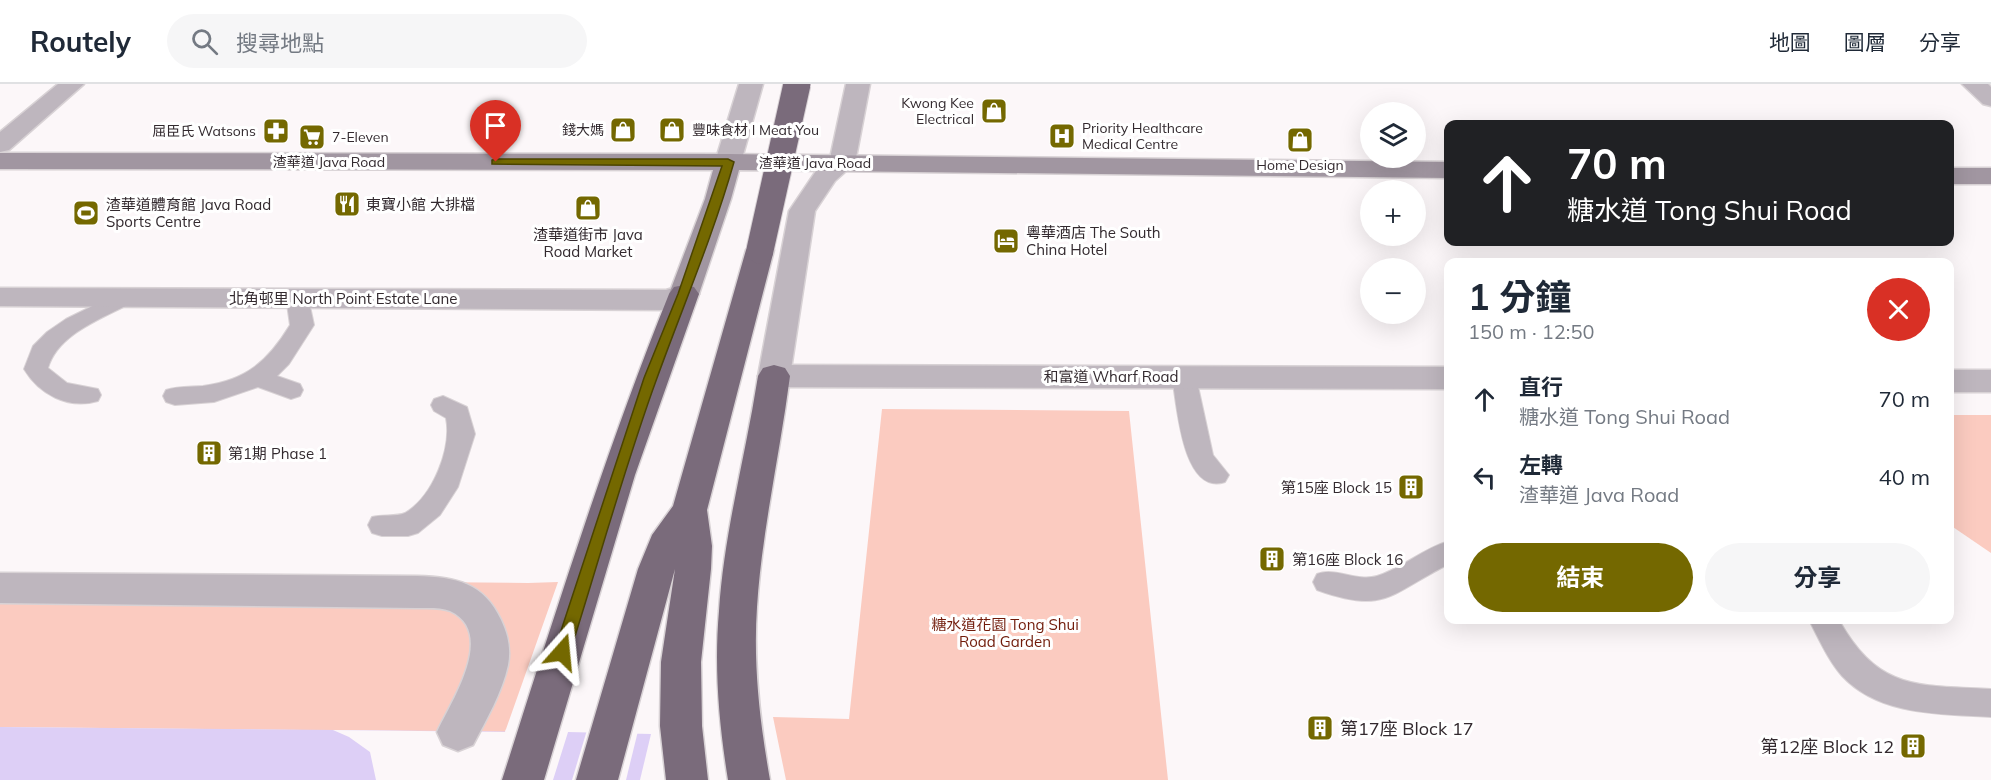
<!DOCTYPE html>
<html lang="zh-TW">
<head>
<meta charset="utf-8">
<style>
	body { margin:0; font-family:Mulish,"Noto Sans TC",sans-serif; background:#f6f6f7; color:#1f2937; height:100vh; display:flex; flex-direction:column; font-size:22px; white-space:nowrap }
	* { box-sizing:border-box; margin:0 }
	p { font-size:20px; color:#747a83 }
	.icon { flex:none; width:33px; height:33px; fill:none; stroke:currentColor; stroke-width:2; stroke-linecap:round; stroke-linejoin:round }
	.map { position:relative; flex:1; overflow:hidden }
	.drawer { position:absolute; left:1444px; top:174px; width:510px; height:366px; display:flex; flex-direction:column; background:#fff; border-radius:12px; box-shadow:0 6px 24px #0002 }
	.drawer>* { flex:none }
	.banner { position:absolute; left:1444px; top:36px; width:510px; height:126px; border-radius:12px; box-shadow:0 6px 24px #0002; background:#202124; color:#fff; overflow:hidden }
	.controls { position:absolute; left:1360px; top:18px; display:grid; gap:12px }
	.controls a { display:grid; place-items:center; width:66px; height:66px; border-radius:50%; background:#fff; box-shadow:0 6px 24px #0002; font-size:30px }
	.pin { position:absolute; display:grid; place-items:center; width:51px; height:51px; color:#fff; margin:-62px -26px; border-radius:50% 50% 50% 0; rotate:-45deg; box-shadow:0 0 6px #0007 }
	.pin .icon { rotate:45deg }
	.me { position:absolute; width:66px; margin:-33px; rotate:18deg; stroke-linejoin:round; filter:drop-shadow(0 0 4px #0008) }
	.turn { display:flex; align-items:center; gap:21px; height:126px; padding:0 24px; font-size:27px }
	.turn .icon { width:78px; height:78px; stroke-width:2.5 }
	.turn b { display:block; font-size:42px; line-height:51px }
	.round { display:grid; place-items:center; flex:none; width:63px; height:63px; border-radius:32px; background:#f6f6f7 }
	.headline { display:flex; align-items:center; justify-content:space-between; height:102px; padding:0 24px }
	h1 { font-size:36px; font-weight:700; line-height:45px }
	.action { display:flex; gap:12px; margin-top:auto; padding:12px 24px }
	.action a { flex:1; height:69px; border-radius:36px; background:#746800; color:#fff; font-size:24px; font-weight:700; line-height:69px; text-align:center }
	.action a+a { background:#f6f6f7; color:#1f2937 }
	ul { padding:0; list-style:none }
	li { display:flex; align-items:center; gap:18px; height:78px; padding:0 24px }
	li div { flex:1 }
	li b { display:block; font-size:22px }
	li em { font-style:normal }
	header { display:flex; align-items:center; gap:36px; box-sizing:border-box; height:84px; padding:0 30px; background:#fff; border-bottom:2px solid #e0e1e3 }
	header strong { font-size:28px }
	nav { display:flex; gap:33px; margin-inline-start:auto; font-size:21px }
	.search { width:420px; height:54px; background:#f6f6f7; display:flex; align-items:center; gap:15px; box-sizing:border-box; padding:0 21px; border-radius:33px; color:#747a83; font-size:22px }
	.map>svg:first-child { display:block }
	.green { fill:#fbcbc0 }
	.water { fill:#ddcff6 }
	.pier { fill:#fcf7f9 }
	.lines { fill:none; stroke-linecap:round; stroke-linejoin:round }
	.service-casing { stroke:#d8d2d5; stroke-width:2 }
	.pedestrian-casing { stroke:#d8d2d5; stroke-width:3 }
	.minor-casing { stroke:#d8d2d5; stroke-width:3 }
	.tertiary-casing { stroke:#d8d2d5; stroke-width:3 }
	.secondary-casing { stroke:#d8d2d5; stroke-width:3 }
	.motorway-casing { stroke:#d8d2d5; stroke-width:3 }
	.service { fill:#beb6be; fill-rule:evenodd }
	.pedestrian { fill:#beb6be; fill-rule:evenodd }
	.minor { fill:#beb6be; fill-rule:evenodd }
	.tertiary { fill:#beb6be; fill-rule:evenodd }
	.secondary { fill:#a196a1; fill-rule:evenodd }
	.motorway { fill:#7a6b7b; fill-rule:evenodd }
	.motorway-bridge-casing { stroke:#d8d2d5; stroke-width:29; stroke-linecap:butt }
	.motorway-bridge { stroke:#7a6b7b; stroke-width:27 }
	.route { fill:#746800; stroke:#4b4400; stroke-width:1.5 }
	.labels { text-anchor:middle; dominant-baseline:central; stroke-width:6; stroke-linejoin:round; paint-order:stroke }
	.far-poi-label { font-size:14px; fill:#332a2f; stroke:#fff; text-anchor:end }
	.far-street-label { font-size:14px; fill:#332a2f; stroke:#fff }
	.poi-label { font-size:15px; fill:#332a2f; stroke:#fff; text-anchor:start }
	.street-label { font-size:15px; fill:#332a2f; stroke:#fff }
	.park-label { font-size:15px; fill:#711b0a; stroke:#fff }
	.near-poi-label { font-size:18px; fill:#332a2f; stroke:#fff; text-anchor:start }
</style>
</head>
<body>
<header>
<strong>Routely</strong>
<div class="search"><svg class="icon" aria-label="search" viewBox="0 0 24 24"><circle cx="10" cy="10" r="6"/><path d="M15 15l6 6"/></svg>搜尋地點</div>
<nav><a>地圖</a><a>圖層</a><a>分享</a></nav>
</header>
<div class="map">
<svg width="1991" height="696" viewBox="0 0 1991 696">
	<rect width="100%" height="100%" fill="#fcf7f9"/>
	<!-- green -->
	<g class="green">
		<polygon points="882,325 1129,327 1168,696 786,696 773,633 849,635"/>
		<polygon points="1950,331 1991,331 1991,469 1950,441"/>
		<polygon points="0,494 528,499 558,498 505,648 0,643"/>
	</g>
	<!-- water -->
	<polygon class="water" points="0,643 568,648 651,650 640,696 0,696"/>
	<!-- pier -->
	<g class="pier">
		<polygon points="506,645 569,645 553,696 376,696 370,668 349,653 333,646 505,648"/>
		<polygon points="587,646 638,647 626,696 572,696"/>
	</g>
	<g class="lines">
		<defs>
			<g id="service">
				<path d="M125,206L133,208L136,213L133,218C104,234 58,249 48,284L67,299L98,305L101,311L98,317C68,326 39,310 24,285L33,262L47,248L66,235Z"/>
				<path d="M297,206L305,208L308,213L314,241L289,280L277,292L300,300L303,306L300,312L291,315L258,303L214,318L175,321L166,318L163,312L166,306C178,302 191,303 203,302C247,296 268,277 290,241L286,213L289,208Z"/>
				<path d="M1184,285L1193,287L1196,293L1213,371L1229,391L1225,398C1182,412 1177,320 1172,293L1175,287Z"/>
				<path d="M443,312L467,323L475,350L458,403L440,431L418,449L408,452H382L372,449L368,441L372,433C382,430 396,433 405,429C433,413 452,364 446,334L434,327L431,321L434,315Z"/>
				<path d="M1449,457V480C1391,509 1386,531 1317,506L1313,498L1317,490C1336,483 1356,498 1377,492C1401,485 1422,465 1449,457Z"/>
				<path d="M1809,536H1839C1879,607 1917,601 1991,605V633C1941,630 1879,632 1842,592C1828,576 1819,555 1809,536Z"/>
			</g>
			<g id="pedestrian">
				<polygon points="846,0 870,0 855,79 851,84 842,87 833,84 829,79"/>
				<path d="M0,489L417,492C456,493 484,499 501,536C508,551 511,565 508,581C502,609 486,636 473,661L458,667L443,661L437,648C450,619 498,549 450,527C441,523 427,524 417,524L0,519Z"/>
			</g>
			<g id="minor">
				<polygon points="684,201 694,203 699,210 694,217 669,226 0,222 0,204 666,206"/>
				<polygon points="774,281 1449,283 1449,305 774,303 763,300 758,292 763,284"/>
				<rect x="1950" y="286" width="41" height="22"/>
			</g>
			<g id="tertiary">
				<polygon points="58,0 84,0 9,66 0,68 0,48"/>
				<polygon points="739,0 763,0 741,78 737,83 728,86 719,83 715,78"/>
				<polygon points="1962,0 1988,0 1991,3 1991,22 1983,20"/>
				<polygon points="842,71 851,74 855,79 835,97 815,127 790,292 785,300 774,303 763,300 758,292 789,127 816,87 833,74"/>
			</g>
			<g id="secondary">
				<polygon points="0,69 728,70 1449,78 1449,94 739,86 731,115 699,210 694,217 684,219 674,217 669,210 705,115 713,86 0,85"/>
				<rect x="1950" y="84" width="41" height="16"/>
			</g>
			<g id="motorway">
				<polygon points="760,157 770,160 774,166 707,426 712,462 711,485 701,578 702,642 708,696 666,696 660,642 661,578 675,485 618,696 576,696 638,485 652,451 673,422 746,166 750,160"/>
				<path d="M684,201L694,203L699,210L635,391L544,696H502C554,533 605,369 669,210L674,203Z"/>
				<path d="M774,281L785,284L790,292C780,369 762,446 757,523C753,581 760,639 770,696H728C719,640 714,584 719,527C724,448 746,370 758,292L763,284Z"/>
			</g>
		</defs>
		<!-- service casing -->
		<use href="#service" class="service-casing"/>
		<!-- pedestrian casing -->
		<use href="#pedestrian" class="pedestrian-casing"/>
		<!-- minor casing -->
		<use href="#minor" class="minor-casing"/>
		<!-- tertiary casing -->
		<use href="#tertiary" class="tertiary-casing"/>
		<!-- secondary casing -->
		<use href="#secondary" class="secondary-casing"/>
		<!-- motorway casing -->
		<use href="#motorway" class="motorway-casing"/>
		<!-- service -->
		<use href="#service" class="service"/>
		<!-- pedestrian -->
		<use href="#pedestrian" class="pedestrian"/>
		<!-- minor -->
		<use href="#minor" class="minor"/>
		<!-- tertiary -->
		<use href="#tertiary" class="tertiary"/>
		<!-- secondary -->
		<use href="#secondary" class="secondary"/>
		<!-- motorway -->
		<use href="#motorway" class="motorway"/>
		<defs>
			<polyline id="motorway-bridge" points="760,166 797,0"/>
		</defs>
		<!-- motorway-bridge casing -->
		<use href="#motorway-bridge" class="motorway-bridge-casing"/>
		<!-- motorway-bridge -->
		<use href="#motorway-bridge" class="motorway-bridge"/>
	</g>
	<!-- route -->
	<path class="route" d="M496,75H728L734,78C713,152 683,222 657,294C624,384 599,477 570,568L568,573L562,575L556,573L554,568L644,294L678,210L722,82L492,80V76Z"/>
	<!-- icons -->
	<defs>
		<symbol id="shop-square" viewBox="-11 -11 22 22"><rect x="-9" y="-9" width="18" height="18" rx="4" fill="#746800" stroke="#fff"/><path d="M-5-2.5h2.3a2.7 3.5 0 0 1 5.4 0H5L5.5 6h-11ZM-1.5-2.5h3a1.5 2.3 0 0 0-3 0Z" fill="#fff"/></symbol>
		<symbol id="pharmacy-square" viewBox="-11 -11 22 22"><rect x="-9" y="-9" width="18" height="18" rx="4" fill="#746800" stroke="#fff"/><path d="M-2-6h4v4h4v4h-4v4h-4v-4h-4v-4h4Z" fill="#fff"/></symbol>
		<symbol id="hospital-square" viewBox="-11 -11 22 22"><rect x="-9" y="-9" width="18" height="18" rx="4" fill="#746800" stroke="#fff"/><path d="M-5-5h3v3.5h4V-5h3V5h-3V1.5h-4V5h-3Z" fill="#fff"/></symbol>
		<symbol id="supermarket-square" viewBox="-11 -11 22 22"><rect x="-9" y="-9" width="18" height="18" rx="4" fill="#746800" stroke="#fff"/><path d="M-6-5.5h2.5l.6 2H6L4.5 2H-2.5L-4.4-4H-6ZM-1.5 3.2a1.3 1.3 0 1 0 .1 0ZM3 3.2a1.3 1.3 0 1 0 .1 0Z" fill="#fff"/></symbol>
		<symbol id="restaurant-square" viewBox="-11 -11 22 22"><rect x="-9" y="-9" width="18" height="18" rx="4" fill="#746800" stroke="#fff"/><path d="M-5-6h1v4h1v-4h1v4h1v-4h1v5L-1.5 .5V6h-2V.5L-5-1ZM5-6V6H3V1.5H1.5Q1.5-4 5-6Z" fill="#fff"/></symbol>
		<symbol id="stadium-square" viewBox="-11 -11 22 22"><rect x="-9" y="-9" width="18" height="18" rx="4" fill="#746800" stroke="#fff"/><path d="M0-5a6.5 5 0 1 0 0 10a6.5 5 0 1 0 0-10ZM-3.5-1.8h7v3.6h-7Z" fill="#fff"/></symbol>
		<symbol id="hotel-square" viewBox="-11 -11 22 22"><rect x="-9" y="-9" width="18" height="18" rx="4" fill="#746800" stroke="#fff"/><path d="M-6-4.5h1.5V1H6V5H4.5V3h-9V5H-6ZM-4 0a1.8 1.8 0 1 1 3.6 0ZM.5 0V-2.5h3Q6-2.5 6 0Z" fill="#fff"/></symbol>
		<symbol id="building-square" viewBox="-11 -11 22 22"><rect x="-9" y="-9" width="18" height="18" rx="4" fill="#746800" stroke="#fff"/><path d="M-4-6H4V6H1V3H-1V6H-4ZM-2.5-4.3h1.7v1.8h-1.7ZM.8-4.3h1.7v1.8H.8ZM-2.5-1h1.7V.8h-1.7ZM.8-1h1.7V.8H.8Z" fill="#fff"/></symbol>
	</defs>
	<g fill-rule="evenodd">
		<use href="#shop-square" x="979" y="12" width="30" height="30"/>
		<use href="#shop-square" x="608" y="31" width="30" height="30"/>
		<use href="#shop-square" x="657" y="31" width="30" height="30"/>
		<use href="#pharmacy-square" x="261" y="32" width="30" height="30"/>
		<use href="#hospital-square" x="1047" y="37" width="30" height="30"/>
		<use href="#supermarket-square" x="297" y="38" width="30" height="30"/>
		<use href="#shop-square" x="1285" y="41" width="30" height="30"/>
		<use href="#restaurant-square" x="332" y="105" width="30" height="30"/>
		<use href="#shop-square" x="573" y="109" width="30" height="30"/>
		<use href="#stadium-square" x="71" y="114" width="30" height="30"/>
		<use href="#hotel-square" x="991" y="142" width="30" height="30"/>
		<use href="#building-square" x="194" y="354" width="30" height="30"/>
		<use href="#building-square" x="1396" y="388" width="30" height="30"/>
		<use href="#building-square" x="1257" y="460" width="30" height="30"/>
		<use href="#building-square" x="1305" y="629" width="30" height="30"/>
		<use href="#building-square" x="1898" y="647" width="30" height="30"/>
	</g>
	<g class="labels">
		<!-- far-poi labels -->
		<g class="far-poi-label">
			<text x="974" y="19">Kwong Kee<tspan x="974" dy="16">Electrical</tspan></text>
			<text x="1082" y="44" text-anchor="start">Priority Healthcare<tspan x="1082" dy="16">Medical Centre</tspan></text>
			<text x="604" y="46">錢大媽</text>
			<text x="692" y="46" text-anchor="start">豐味食材 I Meat You</text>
			<text x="256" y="47">屈臣氏 Watsons</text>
			<text x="332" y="53" text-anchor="start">7-Eleven</text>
			<text x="1300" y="81" text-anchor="middle">Home Design</text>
		</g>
		<!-- far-street labels -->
		<g class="far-street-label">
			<text x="329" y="78">渣華道 Java Road</text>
			<text x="815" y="79">渣華道 Java Road</text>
		</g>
		<!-- poi labels -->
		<g class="poi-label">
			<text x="106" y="120">渣華道體育館 Java Road<tspan x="106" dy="17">Sports Centre</tspan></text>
			<text x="366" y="120">東寶小館 大排檔</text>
			<text x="1026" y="148">粵華酒店 The South<tspan x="1026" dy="17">China Hotel</tspan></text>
			<text x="588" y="150" text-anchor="middle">渣華道街市 Java<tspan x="588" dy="17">Road Market</tspan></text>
			<text x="228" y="369">第1期 Phase 1</text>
			<text x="1392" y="403" text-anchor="end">第15座 Block 15</text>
			<text x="1292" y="475">第16座 Block 16</text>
		</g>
		<!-- street labels -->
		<g class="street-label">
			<text x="343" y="214">北角邨里 North Point Estate Lane</text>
			<text x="1111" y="292">和富道 Wharf Road</text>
		</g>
		<!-- park labels -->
		<g class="park-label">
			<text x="1005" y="540">糖水道花園 Tong Shui<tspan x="1005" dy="17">Road Garden</tspan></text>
		</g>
		<!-- near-poi labels -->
		<g class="near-poi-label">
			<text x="1340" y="644">第17座 Block 17</text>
			<text x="1894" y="662" text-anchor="end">第12座 Block 12</text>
		</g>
	</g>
</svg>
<div class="controls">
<a><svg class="icon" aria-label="layers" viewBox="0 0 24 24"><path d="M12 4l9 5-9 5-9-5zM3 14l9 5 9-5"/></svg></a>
<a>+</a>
<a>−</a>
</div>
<div class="pin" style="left:496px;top:78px;background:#d93025"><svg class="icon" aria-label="arrive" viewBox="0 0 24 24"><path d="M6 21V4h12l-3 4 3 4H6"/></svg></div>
<svg class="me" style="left:562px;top:568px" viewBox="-20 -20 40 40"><path d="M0-17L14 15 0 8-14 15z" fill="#746800" stroke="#fff" stroke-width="4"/></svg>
<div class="banner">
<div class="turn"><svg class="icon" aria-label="ahead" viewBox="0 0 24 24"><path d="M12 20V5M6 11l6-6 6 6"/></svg><div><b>70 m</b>糖水道 Tong Shui Road</div></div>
</div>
<section class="drawer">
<div class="headline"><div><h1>1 分鐘</h1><p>150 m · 12:50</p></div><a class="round" style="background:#d93025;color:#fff"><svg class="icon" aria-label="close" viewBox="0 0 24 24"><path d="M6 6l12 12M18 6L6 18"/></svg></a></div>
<ul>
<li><svg class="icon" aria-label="ahead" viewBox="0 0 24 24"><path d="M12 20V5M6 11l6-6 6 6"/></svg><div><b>直行</b><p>糖水道 Tong Shui Road</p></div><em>70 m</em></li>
<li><svg class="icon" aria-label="left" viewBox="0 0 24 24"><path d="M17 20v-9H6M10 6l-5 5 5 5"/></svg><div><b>左轉</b><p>渣華道 Java Road</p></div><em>40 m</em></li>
</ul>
<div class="action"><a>結束</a><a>分享</a></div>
</section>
</div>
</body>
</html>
